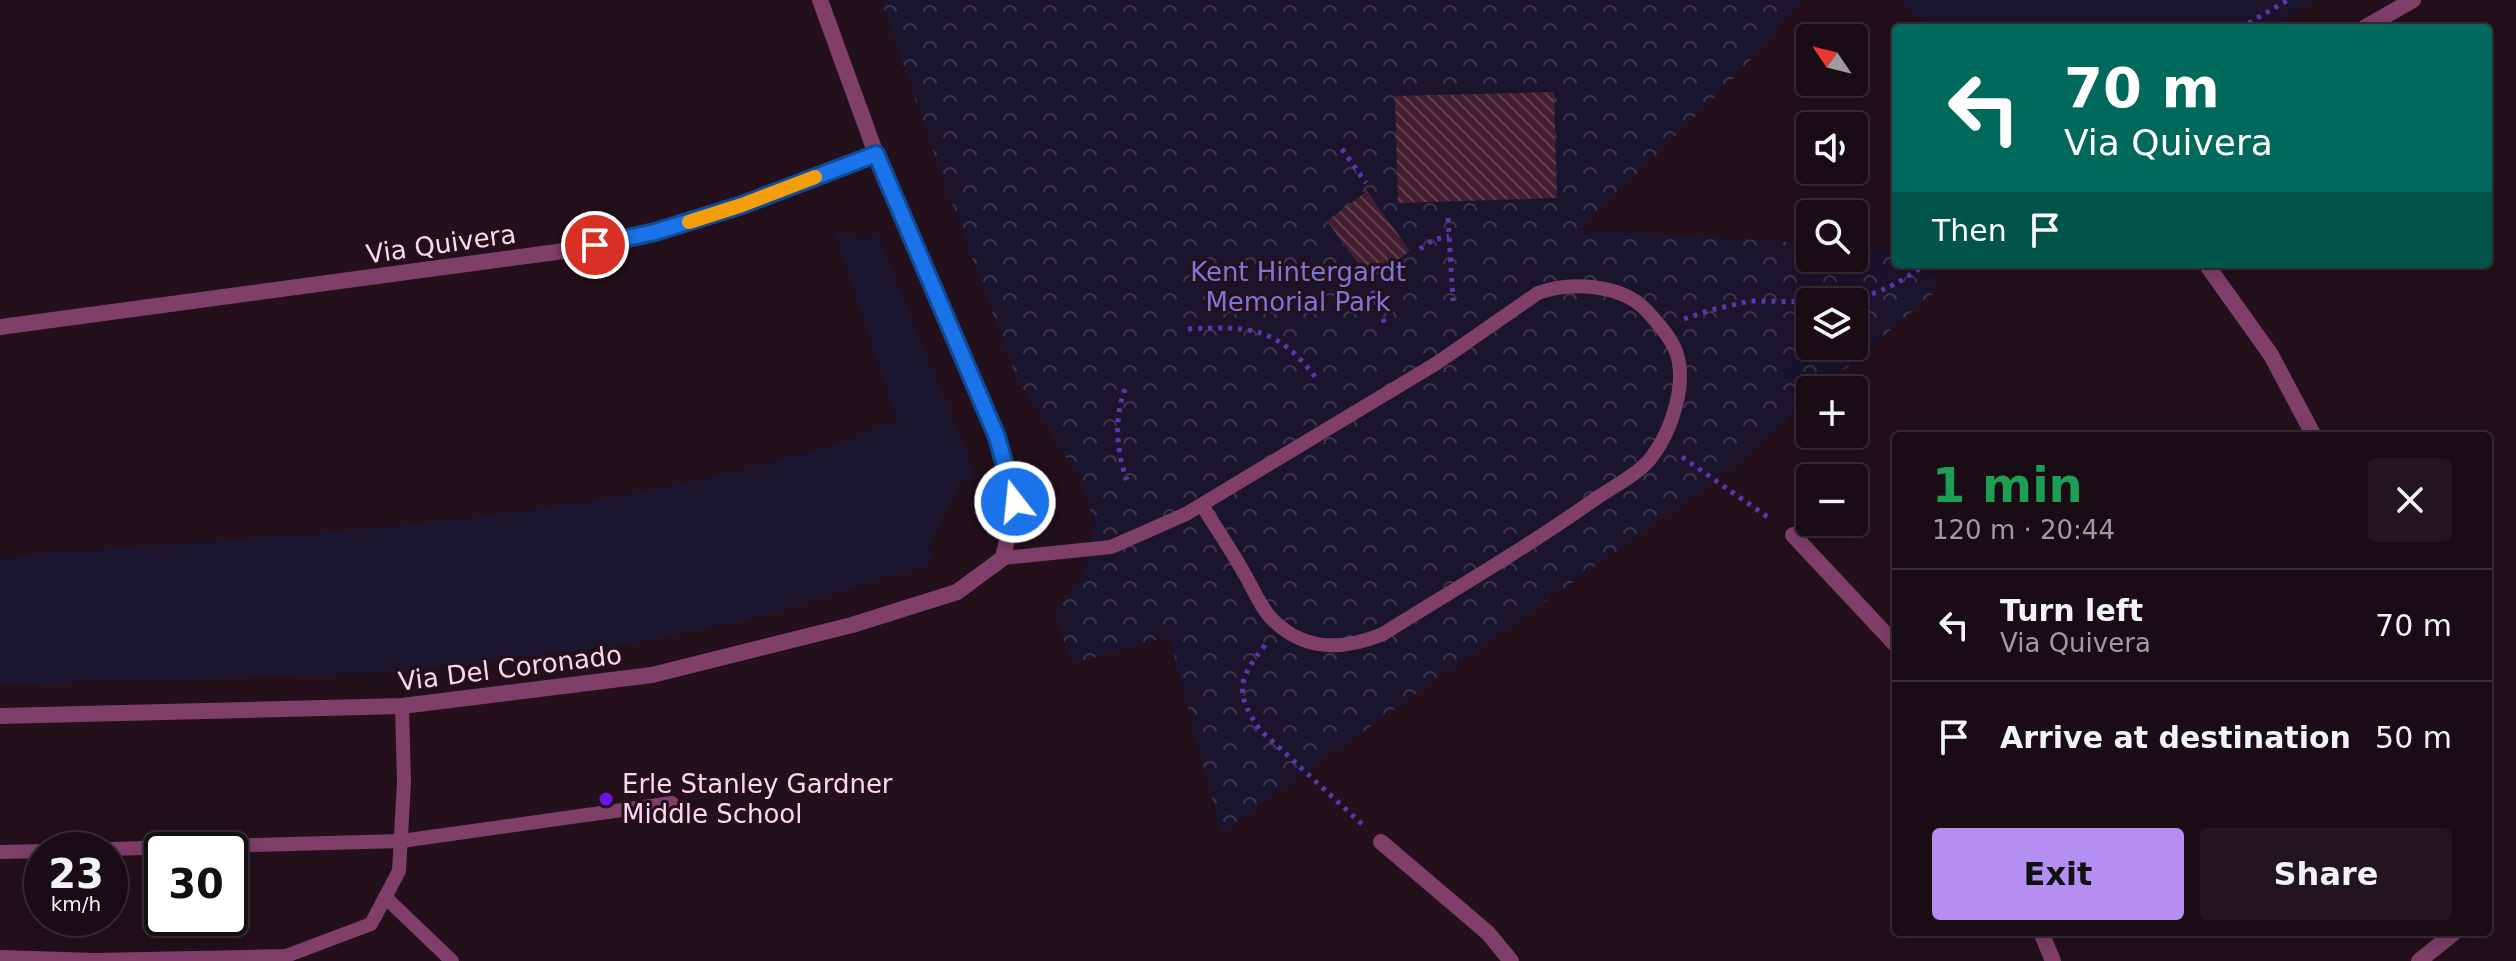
<!DOCTYPE html>
<html lang="en">
<head>
<meta charset="utf-8">
<style>
	body { margin:0; font-family:"DejaVu Sans",sans-serif; background:#23151d; color:#f1f3f6; height:100vh; display:flex; flex-direction:column; font-size:30px; white-space:nowrap }
	* { box-sizing:border-box; margin:0 }
	p { font-size:26px; color:#9f9ba0 }
	.icon { flex:none; width:44px; height:44px; fill:none; stroke:currentColor; stroke-width:2; stroke-linecap:round; stroke-linejoin:round }
	.map { position:relative; flex:1; overflow:hidden }
	.drawer { position:absolute; left:1892px; top:432px; width:600px; height:504px; display:flex; flex-direction:column; background:#1a0c14; border-radius:8px; box-shadow:0 4px 20px #0003,0 0 0 2px #382c34 }
	.drawer>* { flex:none }
	.hud { position:absolute; left:1892px; top:24px; width:600px; height:244px; border-radius:8px; box-shadow:0 4px 20px #0003,0 0 0 2px #382c34; background:#00695c; color:#fff; overflow:hidden }
	.needle { width:52px; rotate:305deg }
	.tools { position:absolute; left:1796px; top:24px; display:grid; gap:16px }
	.tools a { display:grid; place-items:center; width:72px; height:72px; border-radius:8px; background:#1a0c14; box-shadow:0 4px 20px #0003,0 0 0 2px #382c34; font-size:40px }
	.speed { position:absolute; left:24px; top:832px; display:flex; gap:16px; font-size:40px; font-weight:700; text-align:center }
	.speed>* { display:grid; place-content:center; width:104px; height:104px; border-radius:50%; background:#1a0c14; box-shadow:0 4px 20px #0003,0 0 0 2px #382c34; line-height:1 }
	.speed small { font-size:20px; font-weight:400 }
	.speed .limit { border:4px solid #111; border-radius:12px; background:#fff; color:#111 }
	.pin { position:absolute; display:grid; place-items:center; width:68px; height:68px; color:#fff; margin:-34px; border:4px solid #fff; border-radius:50%; box-shadow:0 2px 8px #0007 }
	.me { position:absolute; width:88px; margin:-44px; rotate:344deg; stroke-linejoin:round; filter:drop-shadow(0 0 6px #0008) }
	.turn { display:flex; align-items:center; gap:28px; height:168px; padding:0 40px; font-size:36px }
	.turn .icon { width:104px; height:104px; stroke-width:2.5 }
	.turn b { display:block; font-size:56px; line-height:68px }
	.then { display:flex; align-items:center; height:76px; padding:0 40px; background:#0003; gap:16px; font-size:30px }
	.round { display:grid; place-items:center; flex:none; width:84px; height:84px; border-radius:8px; background:#23151d }
	.summary { display:flex; align-items:center; justify-content:space-between; height:136px; padding:0 40px }
	h1 { font-size:48px; font-weight:700; line-height:60px; color:#1e9e55 }
	.action { display:flex; gap:16px; margin-top:auto; padding:16px 40px }
	.action a { flex:1; height:92px; border-radius:8px; background:#b58ef1; color:#111; font-size:32px; font-weight:700; line-height:92px; text-align:center }
	.action a+a { background:#23151d; color:#f1f3f6 }
	ul { padding:0; list-style:none }
	li { display:flex; align-items:center; gap:24px; height:112px; padding:0 40px; border-top:2px solid #382c34 }
	li div { flex:1 }
	li b { display:block; font-size:30px }
	li em { font-style:normal }
	.map>svg:first-child { display:block }
	.green { fill:#1b142d }
	.forest { fill:url(#forest-crowns); fill-rule:evenodd }
	.building { fill:url(#building-back-hatch) }
	.lines { fill:none; stroke-linecap:round; stroke-linejoin:round }
	.path { stroke:#5639ad; stroke-width:5; stroke-dasharray:4 6; stroke-linecap:butt }
	.lane { stroke:#7f3f69; stroke-width:14 }
	.street { stroke:#7f3f69; stroke-width:16 }
	.route-casing { stroke:#114b97; stroke-width:20 }
	.route { stroke:#1a73e8; stroke-width:14 }
	.slow { stroke:#f59e0b; stroke-width:14 }
	.poi-dot { fill:#6b12eb; stroke:#23101a; stroke-width:3 }
	.labels { text-anchor:middle; dominant-baseline:central; stroke-width:6; stroke-linejoin:round; paint-order:stroke }
	.street-label { font-size:26px; fill:#fcd6ec; stroke:#23101a }
	.park-label { font-size:26px; fill:#7c76da; stroke:#23101a }
	.poi-label { font-size:26px; fill:#fcd6ec; stroke:#23101a; text-anchor:start }
</style>
</head>
<body>
<div class="map">
<svg width="2516" height="961" viewBox="0 0 2516 961">
	<defs>
		<pattern id="forest-crowns" width="20" height="18" patternUnits="userSpaceOnUse" patternTransform="scale(2)"><rect width="20" height="18" fill="#1b142d"/><path d="M2 6a3 3 0 1 1 6 0M12 15a3 3 0 1 1 6 0" fill="none" stroke="#3d354c"/></pattern>
		<pattern id="building-back-hatch" width="6" height="6" patternUnits="userSpaceOnUse" patternTransform="scale(2)"><rect width="6" height="6" fill="#431e30"/><path d="M-1 5l2 2M0 0l6 6M5-1l2 2" fill="none" stroke="#5f3e4e"/></pattern>
	</defs>
	<rect width="100%" height="100%" fill="#23101a"/>
	<!-- green -->
	<g class="green">
		<polygon points="1898,0 2316,0 2269,28 1930,28"/>
		<path d="M834,229L863,240L878,233L977,478L961,483L930,545L934,563L754,619L632,644L396,673L0,685V559L26,555C289,534 557,526 812,451C841,443 869,431 897,420Z"/>
	</g>
	<!-- forest -->
	<path class="forest" d="M881,0H1803L1735,77L1581,230L1810,243V258H1854V245L1896,247V264H1924L1941,286L1821,390H1810V400L1722,476L1221,833L1169,636L1072,664L1055,615L1084,571L1091,549L1094,524L1083,484L1017,379L940,171ZM1810,302H1854V346H1810Z"/>
	<!-- building -->
	<g class="building">
		<polygon points="1554,92 1557,198 1398,203 1395,96"/>
		<polygon points="1367,191 1410,251 1370,280 1327,221"/>
	</g>
	<g class="lines">
		<!-- path -->
		<g class="path">
			<polyline points="2240,28 2288,0"/>
			<polyline points="1342,149 1366,183"/>
			<polyline points="1448,218 1453,301"/>
			<polyline points="1420,249 1433,240 1449,236"/>
			<polyline points="1372,291 1386,327"/>
			<path d="M1843,302C1878,294 1897,285 1926,264"/>
			<polyline points="1684,319 1711,310 1750,301 1819,302"/>
			<path d="M1188,329C1248,326 1277,326 1316,378"/>
			<path d="M1125,389C1114,418 1116,451 1127,480"/>
			<polyline points="1682,457 1772,520"/>
			<path d="M1265,645C1238,680 1234,692 1260,730L1364,826"/>
		</g>
		<!-- lane -->
		<g class="lane">
			<path d="M1003,558L1111,547L1186,514L1437,363L1538,293C1570,281 1621,284 1646,310C1656,321 1669,335 1675,349C1689,382 1671,432 1651,458C1641,472 1613,487 1598,497C1529,546 1455,589 1383,634C1344,650 1306,652 1274,621C1261,609 1253,588 1244,573C1231,550 1216,528 1202,505"/>
			<polyline points="75,850 401,841 672,803"/>
			<polyline points="0,852 42,851"/>
			<polyline points="385,897 452,961"/>
			<polyline points="0,957 96,960 286,956 371,924 399,871 404,782 402,706"/>
		</g>
		<!-- street -->
		<g class="street">
			<polyline points="2364,28 2413,0"/>
			<polyline points="2206,264 2271,355 2314,436"/>
			<polyline points="0,327 564,251 655,232 742,205 876,154"/>
			<polyline points="1793,535 1896,645"/>
			<polyline points="0,716 402,706 652,675 852,625 957,592 1003,558 1015,502 997,437 876,154 820,0"/>
			<polyline points="1381,842 1488,933 1511,961"/>
			<polyline points="2041,932 2053,961"/>
			<polyline points="2419,961 2455,932"/>
		</g>
	</g>
	<g class="lines">
		<defs>
			<polyline id="route" points="595,245 655,232 742,205 876,154 997,437 1015,502"/>
		</defs>
		<!-- route casing -->
		<use href="#route" class="route-casing"/>
		<!-- route -->
		<use href="#route" class="route"/>
		<!-- slow -->
		<polyline class="slow" points="689,222 742,205 815,177"/>
	</g>
	<!-- markers -->
	<circle class="poi-dot" cx="606" cy="799" r="8"/>
	<g class="labels">
		<!-- street labels -->
		<g class="street-label">
			<text transform="translate(441 244) rotate(-8)">Via Quivera</text>
			<text transform="translate(510 668) rotate(-7)">Via Del Coronado</text>
		</g>
		<!-- park labels -->
		<g class="park-label">
			<text x="1298" y="272">Kent Hintergardt<tspan x="1298" dy="30">Memorial Park</tspan></text>
		</g>
		<!-- poi labels -->
		<g class="poi-label">
			<text x="622" y="784">Erle Stanley Gardner<tspan x="622" dy="30">Middle School</tspan></text>
		</g>
	</g>
</svg>
<div class="tools">
<a><svg class="needle" viewBox="-14 -14 28 28"><path d="M0-13l5 13h-10z" fill="#e53935"/><path d="M0 13l5-13h-10z" fill="#9f9ba0"/></svg></a>
<a><svg class="icon" aria-label="sound" viewBox="0 0 24 24"><path d="M4 9h4l5-4v14l-5-4H4zM17 9q2 3 0 6"/></svg></a>
<a><svg class="icon" aria-label="search" viewBox="0 0 24 24"><circle cx="10" cy="10" r="6"/><path d="M15 15l6 6"/></svg></a>
<a><svg class="icon" aria-label="layers" viewBox="0 0 24 24"><path d="M12 4l9 5-9 5-9-5zM3 14l9 5 9-5"/></svg></a>
<a>+</a>
<a>−</a>
</div>
<div class="speed"><div>23<small>km/h</small></div><div class="limit">30</div></div>
<div class="pin" style="left:595px;top:245px;background:#d93025"><svg class="icon" aria-label="arrive" viewBox="0 0 24 24"><path d="M6 21V4h12l-3 4 3 4H6"/></svg></div>
<svg class="me" style="left:1015px;top:502px" viewBox="-20 -20 40 40"><circle r="17" fill="#1a73e8" stroke="#fff" stroke-width="3"/><path d="M0-11L8 9 0 5-8 9z" fill="#fff"/></svg>
<div class="hud">
<div class="turn"><svg class="icon" aria-label="left" viewBox="0 0 24 24"><path d="M17 20v-9H6M10 6l-5 5 5 5"/></svg><div><b>70 m</b>Via Quivera</div></div>
<div class="then">Then<svg class="icon" aria-label="arrive" viewBox="0 0 24 24"><path d="M6 21V4h12l-3 4 3 4H6"/></svg></div>
</div>
<section class="drawer">
<div class="summary"><div><h1>1 min</h1><p>120 m · 20:44</p></div><a class="round"><svg class="icon" aria-label="close" viewBox="0 0 24 24"><path d="M6 6l12 12M18 6L6 18"/></svg></a></div>
<ul>
<li><svg class="icon" aria-label="left" viewBox="0 0 24 24"><path d="M17 20v-9H6M10 6l-5 5 5 5"/></svg><div><b>Turn left</b><p>Via Quivera</p></div><em>70 m</em></li>
<li><svg class="icon" aria-label="arrive" viewBox="0 0 24 24"><path d="M6 21V4h12l-3 4 3 4H6"/></svg><div><b>Arrive at destination</b></div><em>50 m</em></li>
</ul>
<div class="action"><a>Exit</a><a>Share</a></div>
</section>
</div>
</body>
</html>
